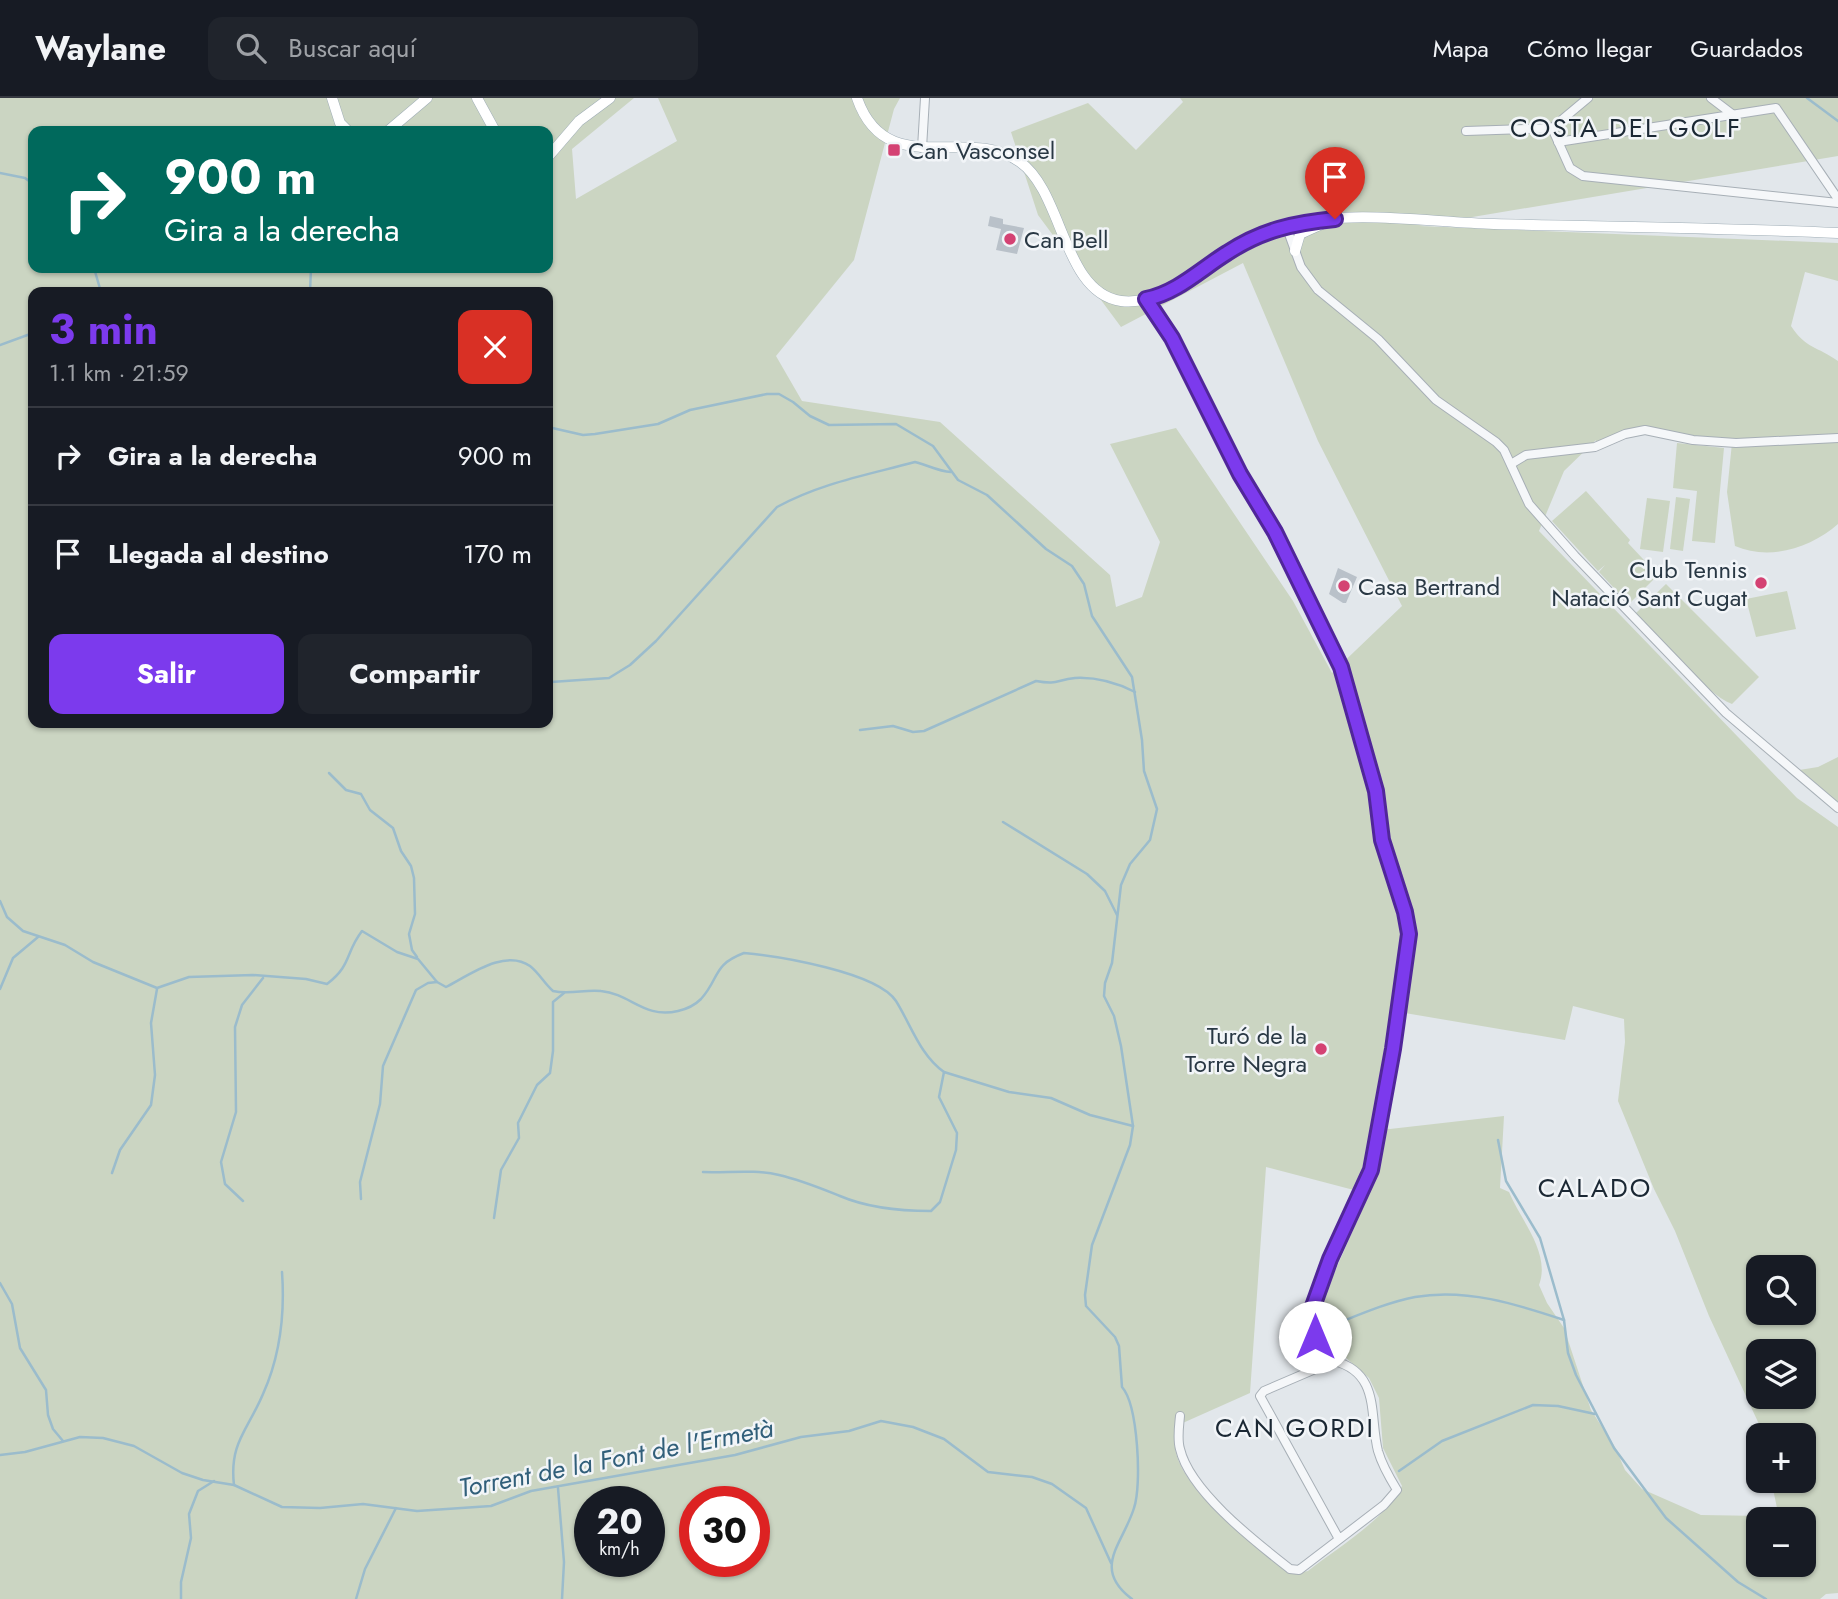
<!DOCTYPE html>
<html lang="es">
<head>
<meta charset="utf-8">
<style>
	body { margin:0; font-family:Jost,sans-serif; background:#20242c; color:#f1f3f6; height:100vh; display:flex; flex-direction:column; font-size:26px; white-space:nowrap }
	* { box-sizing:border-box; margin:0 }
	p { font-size:23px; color:#9ea1a6 }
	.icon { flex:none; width:38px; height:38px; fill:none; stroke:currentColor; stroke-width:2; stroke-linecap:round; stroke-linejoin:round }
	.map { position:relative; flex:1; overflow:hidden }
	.side { position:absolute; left:28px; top:189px; width:525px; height:441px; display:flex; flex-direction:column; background:#171b24; border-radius:14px; box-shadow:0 2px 5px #0004 }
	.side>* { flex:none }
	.guide { position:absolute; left:28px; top:28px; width:525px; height:147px; border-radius:14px; box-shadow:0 2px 5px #0004; background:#00695c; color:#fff; overflow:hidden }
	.tools { position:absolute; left:1746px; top:1157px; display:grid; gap:14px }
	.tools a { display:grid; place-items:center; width:70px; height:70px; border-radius:14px; background:#171b24; box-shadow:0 2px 5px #0004; font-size:35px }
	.speed { position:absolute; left:574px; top:1388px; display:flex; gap:14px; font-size:35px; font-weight:700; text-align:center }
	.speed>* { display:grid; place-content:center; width:91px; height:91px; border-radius:50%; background:#171b24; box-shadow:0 2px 5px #0004; line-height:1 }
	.speed small { font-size:18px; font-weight:400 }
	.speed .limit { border:10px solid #d22; background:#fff; color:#111 }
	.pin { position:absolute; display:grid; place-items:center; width:60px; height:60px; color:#fff; margin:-72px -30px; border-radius:50% 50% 50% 0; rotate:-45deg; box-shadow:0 0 7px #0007 }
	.pin .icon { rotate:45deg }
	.me { position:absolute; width:77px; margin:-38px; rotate:0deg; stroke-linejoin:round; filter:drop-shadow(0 0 5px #0008) }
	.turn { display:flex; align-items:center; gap:24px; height:147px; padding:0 21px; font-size:32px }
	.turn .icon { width:91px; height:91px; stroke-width:2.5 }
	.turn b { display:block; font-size:49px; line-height:60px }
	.round { display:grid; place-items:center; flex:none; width:74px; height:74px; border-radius:14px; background:#20242c }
	.overview { display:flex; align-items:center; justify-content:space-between; height:119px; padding:0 21px }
	h1 { font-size:42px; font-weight:700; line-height:52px; color:#7c3aed }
	.primary-button { display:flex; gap:14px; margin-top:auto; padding:14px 21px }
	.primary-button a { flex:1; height:80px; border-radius:14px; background:#7c3aed; color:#fff; font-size:28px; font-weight:700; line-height:80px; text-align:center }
	.primary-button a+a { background:#20242c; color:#f1f3f6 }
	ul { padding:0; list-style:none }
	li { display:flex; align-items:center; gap:21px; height:98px; padding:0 21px; border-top:2px solid #363941 }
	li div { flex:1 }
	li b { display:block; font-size:26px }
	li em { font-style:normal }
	header { display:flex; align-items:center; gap:42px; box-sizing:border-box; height:98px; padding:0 35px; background:#171b24; border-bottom:2px solid #363941 }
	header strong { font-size:33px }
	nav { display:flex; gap:38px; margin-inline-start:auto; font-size:24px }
	.search { width:490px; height:63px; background:#20242c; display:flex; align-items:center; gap:18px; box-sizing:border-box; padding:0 24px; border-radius:14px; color:#9ea1a6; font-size:26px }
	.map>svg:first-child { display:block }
	.green { fill:#cbd5c2; fill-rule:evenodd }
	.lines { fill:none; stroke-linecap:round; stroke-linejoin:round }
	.stream { stroke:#9bbccc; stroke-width:2.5 }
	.building { fill:#b9c1c9 }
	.minor-casing { stroke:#a7afb6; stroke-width:10 }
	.major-casing { stroke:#a0aeb7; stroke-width:11 }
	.minor { stroke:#f5f7f9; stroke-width:8 }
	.major { stroke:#fff; stroke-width:10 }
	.route-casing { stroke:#51269a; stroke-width:18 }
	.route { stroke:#7c3aed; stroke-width:12 }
	.poi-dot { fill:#d44273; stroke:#f2f5f8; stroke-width:2.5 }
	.labels { text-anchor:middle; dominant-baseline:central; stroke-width:5; stroke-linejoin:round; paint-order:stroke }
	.poi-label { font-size:24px; fill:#293844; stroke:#f2f5f8; text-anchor:start }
	.neighbourhood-label { font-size:26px; letter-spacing:2px; fill:#1b2834; stroke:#f2f5f8 }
	.water-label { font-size:26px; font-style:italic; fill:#315f7a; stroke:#f2f5f8 }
</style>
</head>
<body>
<header>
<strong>Waylane</strong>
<div class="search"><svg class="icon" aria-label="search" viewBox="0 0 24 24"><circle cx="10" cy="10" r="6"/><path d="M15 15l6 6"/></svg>Buscar aquí</div>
<nav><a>Mapa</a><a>Cómo llegar</a><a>Guardados</a></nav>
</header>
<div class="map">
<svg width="1838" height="1501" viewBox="0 0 1838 1501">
	<rect width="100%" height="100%" fill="#e2e7eb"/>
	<!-- green -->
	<g class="green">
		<path d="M0,0H634L572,51L576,101L677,43L658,0H900L894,11L854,162L776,258L802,303L940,324L1110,477L1116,509L1142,499L1160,444L1110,346L1176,330L1293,503L1332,575L1402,508L1318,343L1243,165L1121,229L1038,117L1011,34L1088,5L1136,52L1183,4L1180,0H1838V58L1419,128L1838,145V183L1805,174L1791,228C1806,251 1817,248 1838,263V426C1811,450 1769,463 1735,448L1727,394L1732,345L1645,332L1595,349L1596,342L1564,373L1539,433L1797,700L1838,729V1495L1826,1496L1820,1501H0ZM33,33H548V170H33ZM33,194H548V625H33ZM1573,908L1624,921L1625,944L1618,1003L1654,1091L1675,1133L1709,1218L1764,1337H1804V1382L1782,1383L1772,1386L1777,1410L1762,1418L1701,1417L1642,1391L1625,1372L1615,1349L1591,1312L1564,1230L1547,1205L1539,1187C1551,1155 1521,1123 1509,1094L1500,1090L1504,1018L1390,1031L1373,1029L1393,913L1565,942ZM1266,1069L1369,1096L1325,1196L1320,1229L1329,1245L1369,1280L1379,1300L1383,1350L1402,1388C1386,1421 1337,1450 1308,1473L1292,1476C1258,1452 1181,1393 1175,1350C1174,1344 1175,1335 1176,1328L1250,1295ZM1759,1169H1804V1214H1759ZM1759,1253H1804V1298H1759ZM590,1404H649V1463H590ZM695,1404H754V1463H695ZM1759,1421H1804V1466H1759Z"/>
		<polygon points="1677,345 1724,350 1715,445 1692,443 1697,393 1673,390"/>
		<polygon points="1586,393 1630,442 1628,445 1658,477 1629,506 1599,474 1605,467 1598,473 1552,423"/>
		<polygon points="1676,399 1690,401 1683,453 1670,451"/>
		<polygon points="1647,400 1670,403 1663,454 1640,451"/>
		<path d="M1666,486L1759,579L1732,606C1704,595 1658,538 1636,515Z"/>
		<polygon points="1787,493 1796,531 1756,539 1746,501"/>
		<polygon points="1838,659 1838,704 1793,673 1818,669"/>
	</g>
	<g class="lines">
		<!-- stream -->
		<g class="stream">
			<polyline points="1807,0 1838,23"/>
			<polyline points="0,75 25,80 33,86"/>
			<polyline points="94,170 101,194"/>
			<polyline points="310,194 311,170"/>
			<polyline points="0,247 33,235"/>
			<path d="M548,329L583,337L595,336L658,326L690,312L767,296H779L793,304L810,318L829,327L896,326L933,348L958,382L987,397L1046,451L1072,468L1084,486L1092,518L1132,579L1142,642L1144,673L1157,711L1150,742L1130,766L1121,787L1112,865L1105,885L1104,898L1114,918L1121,948L1133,1028L1130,1047L1092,1147L1085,1197L1086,1208L1115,1239L1119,1248L1122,1289C1138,1307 1142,1387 1134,1410C1123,1446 1091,1470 1132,1501"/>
			<path d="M551,584L609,580L630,567L656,543L777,409C821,385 867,377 915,364C928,367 937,373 951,374"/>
			<path d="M860,632L893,628L913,634L924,633L1036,583C1058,587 1056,582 1075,580C1095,579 1117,585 1135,594"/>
			<polyline points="329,675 346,692 361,696 370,712 393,730 401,753 411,768 414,780 415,816 409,836 412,852 417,859"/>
			<polyline points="1003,724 1087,776 1105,793 1117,817"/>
			<path d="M0,803L7,819L23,833L65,847L93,864L157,890L189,879L253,877L306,881L327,886C352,867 345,855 362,833L397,854L418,861L437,884L446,889C468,878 505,850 530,868C539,875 544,885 553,893C570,897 585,891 601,893C631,896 644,921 678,913C687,911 695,907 701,901C720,880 712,867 744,855C778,858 877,874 896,903C911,927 920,957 944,974L1009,994L1051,1000L1090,1017L1133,1028"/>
			<polyline points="0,891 13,860 38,839"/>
			<polyline points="1498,1042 1506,1083 1540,1140 1564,1222 1568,1255 1576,1277 1614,1350 1666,1420 1738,1484 1766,1501"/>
			<path d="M703,1074C729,1075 753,1071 779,1077C801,1082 820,1090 840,1098C868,1110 901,1113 931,1113L940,1104L956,1052L957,1035L939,999L944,974"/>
			<polyline points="112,1075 120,1052 151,1007 155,977 151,925 157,891"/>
			<polyline points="361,1101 360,1084 380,1006 383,968 416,892 428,885 437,884"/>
			<polyline points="243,1103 225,1086 221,1064 236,1014 235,929 242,907 263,880"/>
			<polyline points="494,1120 501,1072 519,1040 518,1025 537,987 550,975 553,953 553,904 564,895"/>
			<polyline points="0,1185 12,1206 20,1250 46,1292 48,1317 53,1331 63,1343"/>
			<path d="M1323,1231C1352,1220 1384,1205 1415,1199C1466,1190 1516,1206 1564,1222"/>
			<polyline points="0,1357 25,1354 80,1339 103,1340 134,1348 182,1375 203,1382 234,1387 282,1409 320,1410 363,1406 417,1413 491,1408 531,1393 735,1357 801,1339 849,1333 881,1323 913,1329 944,1341 988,1374 1032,1379 1052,1386 1086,1410 1111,1465"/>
			<polyline points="1399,1373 1442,1343 1533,1307 1558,1308 1595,1316"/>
			<path d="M234,1387C229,1345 248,1332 263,1296C280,1258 285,1216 282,1174"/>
			<polyline points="558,1390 564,1464 562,1501"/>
			<polyline points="181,1501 181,1484 191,1440 189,1416 198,1393 214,1383"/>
			<polyline points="356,1501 365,1471 396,1410"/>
		</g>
	</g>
	<!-- building -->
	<g class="building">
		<polygon points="990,118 1003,121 1003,126 1024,130 1017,156 996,152 1001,131 988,128"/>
		<polygon points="1338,470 1357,479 1346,505 1343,505 1329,496"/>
	</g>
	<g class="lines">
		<defs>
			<g id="minor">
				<polyline points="1711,0 1732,16"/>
				<polyline points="1552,30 1570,70 1583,78 1838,105"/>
				<polyline points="1466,33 1552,30 1588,0"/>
				<polyline points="1558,44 1776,10 1838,101"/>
				<polyline points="922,50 925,0"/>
				<polyline points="1292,126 1289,136 1301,169 1318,192 1378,241 1436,302 1496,344 1504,352 1529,406 1575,458 1726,615 1838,710"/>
				<polyline points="1146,201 1172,240 1240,376 1275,434 1341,569 1376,693 1382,742 1405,814 1409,836 1393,951 1371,1072 1330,1162 1312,1211 1315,1239 1330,1264"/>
				<polyline points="1511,366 1526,357 1595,349 1625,336 1645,332 1693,342 1736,345 1838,340"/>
				<path d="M1180,1318C1179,1329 1177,1341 1180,1351C1190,1394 1257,1445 1290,1471L1299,1472L1384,1407L1397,1392C1389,1379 1382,1367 1378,1353C1369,1318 1381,1275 1334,1263L1264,1293L1260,1298L1339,1441"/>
			</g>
			<g id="major">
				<polyline points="332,0 340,25 348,33"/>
				<polyline points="477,0 495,33"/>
				<path d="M857,0C886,84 967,26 1020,64C1063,94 1063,195 1121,203C1178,210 1231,139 1290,126C1355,112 1428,124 1494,126C1609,129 1724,130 1838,135"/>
				<polyline points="388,33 427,0"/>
				<polyline points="548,59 579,23 610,0"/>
				<polyline points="1295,153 1300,136 1322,126"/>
			</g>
		</defs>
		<!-- minor casing -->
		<use href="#minor" class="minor-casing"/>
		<!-- major casing -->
		<use href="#major" class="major-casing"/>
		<!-- minor -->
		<use href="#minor" class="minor"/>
		<!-- major -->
		<use href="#major" class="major"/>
	</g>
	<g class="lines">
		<defs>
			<path id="route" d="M1315,1239L1312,1211L1330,1161L1371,1072L1393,951L1409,836L1405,814L1382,742L1376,693L1341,569L1275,434L1240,376L1172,240L1146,201C1177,195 1201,171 1227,155C1262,132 1294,125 1335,121"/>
		</defs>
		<!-- route casing -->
		<use href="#route" class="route-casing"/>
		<!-- route -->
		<use href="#route" class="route"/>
	</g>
	<!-- markers -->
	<g class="poi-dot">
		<rect x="887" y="45" width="14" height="14" rx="3.5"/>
		<circle cx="1010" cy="141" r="7"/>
		<circle cx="1761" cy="485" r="7"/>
		<circle cx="1344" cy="488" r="7"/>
		<circle cx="1321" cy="951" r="7"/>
	</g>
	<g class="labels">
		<!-- poi labels -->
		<g class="poi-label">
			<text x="908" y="52">Can Vasconsel</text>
			<text x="1024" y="141">Can Bell</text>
			<text x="1747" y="471" text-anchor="end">Club Tennis<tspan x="1747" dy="28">Natació Sant Cugat</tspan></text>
			<text x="1358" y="488">Casa Bertrand</text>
			<text x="1307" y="937" text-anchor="end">Turó de la<tspan x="1307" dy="28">Torre Negra</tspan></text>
		</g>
		<!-- neighbourhood labels -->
		<g class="neighbourhood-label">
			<text x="1626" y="30">COSTA DEL GOLF</text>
			<text x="1595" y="1090">CALADO</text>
			<text x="1295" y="1330">CAN GORDI</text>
		</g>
		<!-- water labels -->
		<g class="water-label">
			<text transform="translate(616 1360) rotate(-11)">Torrent de la Font de l'Ermetà</text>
		</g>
	</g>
</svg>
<div class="tools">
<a><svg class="icon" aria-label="search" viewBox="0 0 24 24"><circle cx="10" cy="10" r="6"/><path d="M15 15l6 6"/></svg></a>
<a><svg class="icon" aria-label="layers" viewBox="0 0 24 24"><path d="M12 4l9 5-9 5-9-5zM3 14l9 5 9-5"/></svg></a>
<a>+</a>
<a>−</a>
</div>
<div class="speed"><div>20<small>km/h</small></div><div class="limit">30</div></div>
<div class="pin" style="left:1335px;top:121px;background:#d93025"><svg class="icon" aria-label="arrive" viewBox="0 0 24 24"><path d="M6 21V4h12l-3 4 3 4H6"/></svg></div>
<svg class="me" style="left:1315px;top:1239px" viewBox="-20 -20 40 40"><circle r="19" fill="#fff"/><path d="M0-13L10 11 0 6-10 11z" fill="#7c3aed"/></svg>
<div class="guide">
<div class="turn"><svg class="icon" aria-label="right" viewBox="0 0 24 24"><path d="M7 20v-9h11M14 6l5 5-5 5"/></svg><div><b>900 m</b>Gira a la derecha</div></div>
</div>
<section class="side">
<div class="overview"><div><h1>3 min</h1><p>1.1 km · 21:59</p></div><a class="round" style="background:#d93025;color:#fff"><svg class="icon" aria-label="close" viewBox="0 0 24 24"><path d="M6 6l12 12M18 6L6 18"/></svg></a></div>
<ul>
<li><svg class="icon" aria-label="right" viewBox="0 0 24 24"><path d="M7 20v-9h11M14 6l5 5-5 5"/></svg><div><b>Gira a la derecha</b></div><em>900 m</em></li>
<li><svg class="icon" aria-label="arrive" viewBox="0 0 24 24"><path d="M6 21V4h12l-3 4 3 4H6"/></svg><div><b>Llegada al destino</b></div><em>170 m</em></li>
</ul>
<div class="primary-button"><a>Salir</a><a>Compartir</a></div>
</section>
</div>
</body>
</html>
